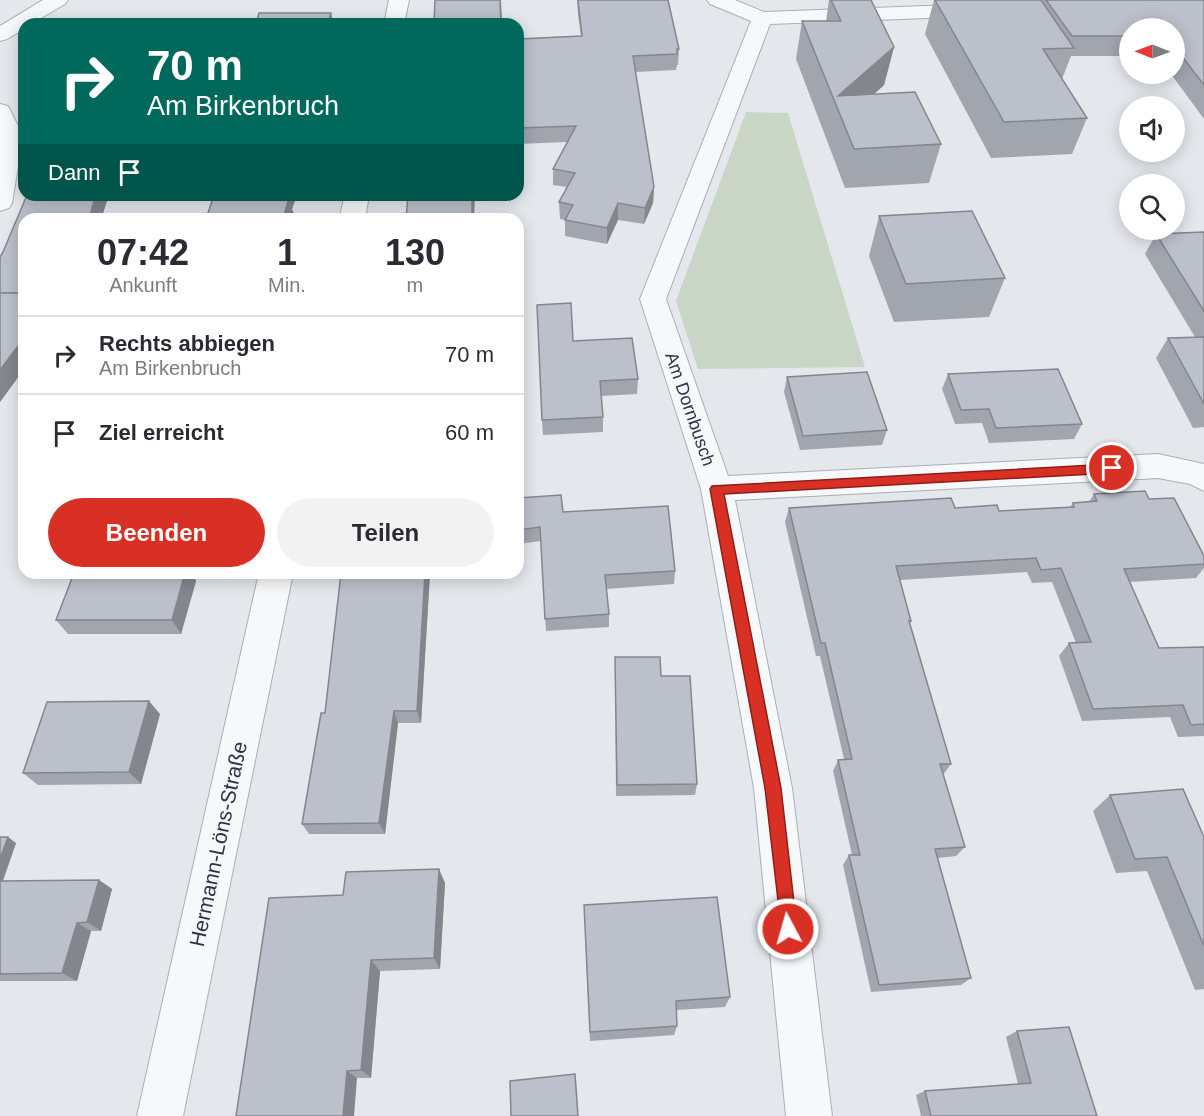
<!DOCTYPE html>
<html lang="de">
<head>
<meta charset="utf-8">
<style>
	body { margin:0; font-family:Arial,sans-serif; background:#f2f2f3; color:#2b2b33; height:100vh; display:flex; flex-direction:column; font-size:22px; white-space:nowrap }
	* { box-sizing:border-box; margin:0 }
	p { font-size:20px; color:#7c7c81 }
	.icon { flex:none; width:33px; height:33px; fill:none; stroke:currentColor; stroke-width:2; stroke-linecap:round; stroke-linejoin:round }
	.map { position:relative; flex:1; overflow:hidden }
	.details { position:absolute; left:18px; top:213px; width:506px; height:366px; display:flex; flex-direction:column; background:#fff; border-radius:18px; box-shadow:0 3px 15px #0003 }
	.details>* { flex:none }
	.top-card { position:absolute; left:18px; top:18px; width:506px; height:183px; border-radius:18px; box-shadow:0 3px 15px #0003; background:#00695c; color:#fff; overflow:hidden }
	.needle { width:39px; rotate:271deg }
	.tools { position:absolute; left:1119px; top:18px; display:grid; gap:12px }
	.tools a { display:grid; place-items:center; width:66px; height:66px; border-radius:50%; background:#fff; box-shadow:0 3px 15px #0003; font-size:30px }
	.pin { position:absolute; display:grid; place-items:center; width:51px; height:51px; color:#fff; margin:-26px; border:3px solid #fff; border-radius:50%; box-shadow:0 2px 6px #0007 }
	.me { position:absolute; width:66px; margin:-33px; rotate:354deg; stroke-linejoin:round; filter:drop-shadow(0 0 4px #0008) }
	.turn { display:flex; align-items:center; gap:21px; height:126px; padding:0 30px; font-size:27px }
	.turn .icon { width:78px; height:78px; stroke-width:2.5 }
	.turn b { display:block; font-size:42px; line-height:51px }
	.then { display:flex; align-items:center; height:57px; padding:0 30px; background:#0003; gap:12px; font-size:22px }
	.eta { display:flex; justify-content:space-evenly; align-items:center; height:102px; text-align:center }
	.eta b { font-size:36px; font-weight:700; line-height:42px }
	.primary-button { display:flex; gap:12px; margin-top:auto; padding:12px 30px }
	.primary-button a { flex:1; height:69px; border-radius:36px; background:#d93025; color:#fff; font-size:24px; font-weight:700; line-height:69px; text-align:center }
	.primary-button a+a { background:#f2f2f3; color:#2b2b33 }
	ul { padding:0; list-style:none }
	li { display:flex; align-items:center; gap:18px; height:78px; padding:0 30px; border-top:2px solid #e1e1e2 }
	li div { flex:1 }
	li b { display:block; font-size:22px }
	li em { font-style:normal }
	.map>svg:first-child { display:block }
	.green { fill:#c9d6c5 }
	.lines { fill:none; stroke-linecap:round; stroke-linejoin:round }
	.minor-casing { stroke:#a9aeb7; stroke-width:2 }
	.minor { fill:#f7f8fa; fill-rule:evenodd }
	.wall { fill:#a1a5ae }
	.shaded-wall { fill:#83868d }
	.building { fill:#bbc0ca; stroke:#83868d; stroke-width:1.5 }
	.route { fill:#d93025; stroke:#8d1f18; stroke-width:1.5 }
	.labels { text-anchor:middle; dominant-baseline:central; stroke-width:4.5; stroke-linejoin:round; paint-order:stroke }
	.street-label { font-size:18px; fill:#2b3445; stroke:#f4f6f9 }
	.near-street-label { font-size:21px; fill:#2b3445; stroke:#f4f6f9 }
</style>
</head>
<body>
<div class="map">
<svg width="1204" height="1116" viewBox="0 0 1204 1116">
	<rect width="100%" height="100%" fill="#e4e7ec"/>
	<!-- green -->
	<polygon class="green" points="746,112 788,113 865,367 698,369 676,301"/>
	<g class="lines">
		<defs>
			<g id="minor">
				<polygon points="43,0 68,0 65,4 31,24 24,24 24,29 7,39 0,41 0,26"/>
				<polygon points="389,0 409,0 404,24 384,24"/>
				<polygon points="707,0 735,0 764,12 953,5 972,0 992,0 993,5 990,9 953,17 770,24 666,299 728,476 1158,454 1204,464 1204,491 1190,484 1158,478 735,500 792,788 832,1116 786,1116 754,788 701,489 640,299 751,21 710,4"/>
				<polygon points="0,104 8,106 23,136 12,203 9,208 0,211"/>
				<polygon points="345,195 369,195 365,219 339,219"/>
				<polygon points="259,573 293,573 183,1116 137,1116"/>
			</g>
		</defs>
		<!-- minor casing -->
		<use href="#minor" class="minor-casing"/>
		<!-- minor -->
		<use href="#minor" class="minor"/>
	</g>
	<!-- wall -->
	<g class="wall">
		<polygon points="577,0 679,49 678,65 677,65 676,70 635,72 654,187 653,203 644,224 618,220 607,244 565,236 565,220 560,219 559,202 567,187 553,185 553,169 567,142 518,144 518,39 581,36 578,15"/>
		<polygon points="829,0 871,0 894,47 884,85 874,94 941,144 929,183 845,188 796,59 802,21 826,21"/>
		<polygon points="934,0 1204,0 1204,119 1171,74 1174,74 1174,28 1130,28 1130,56 1071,56 1062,79 1087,118 1072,154 991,158 925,34"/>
		<polygon points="27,195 113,195 112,198 108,198 101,219 24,219 24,369 0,402 3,252"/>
		<polygon points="879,216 1005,278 989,317 894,322 869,256"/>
		<polygon points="1204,232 1204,427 1193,428 1156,358 1168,338 1195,337 1145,254 1156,234"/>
		<polygon points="573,341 638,379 637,394 601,396 603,417 603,432 543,435 542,420"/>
		<polygon points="948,374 1082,424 1074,439 989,443 982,423 955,424 942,389"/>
		<polygon points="787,377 887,430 882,445 800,450 784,392"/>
		<polygon points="1094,494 1149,499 1204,556 1204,568 1196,578 1129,582 1159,648 1204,647 1204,736 1178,737 1170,717 1082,721 1059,656 1069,643 1076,643 1052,582 1032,583 1027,572 900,580 911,621 910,624 951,764 943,775 965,847 956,856 938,858 971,978 961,985 871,992 843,865 849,855 852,855 833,771 838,760 844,759 820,656 816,656 785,522 789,508 955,508 999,511 1070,507 1073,503 1089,502"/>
		<polygon points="518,498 563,512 675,571 674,584 606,589 609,614 609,627 546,631 541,541 518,544"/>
		<polygon points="74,573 191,573 196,581 181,634 68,634 56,620"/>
		<polygon points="430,573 421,723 398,723 385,834 309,834 302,824 325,713"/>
		<polygon points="615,657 661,676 697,784 695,795 616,796"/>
		<polygon points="160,714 141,784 38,785 23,773"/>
		<polygon points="1110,795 1204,837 1204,989 1195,990 1147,871 1116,873 1093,811"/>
		<polygon points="0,837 16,843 3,881 99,880 112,889 101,931 91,931 77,981 0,981"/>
		<polygon points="445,883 440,969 380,971 371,1078 357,1078 236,1116 343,895"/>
		<polygon points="584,905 730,997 725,1007 676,1010 677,1026 674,1035 590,1041"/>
		<polygon points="1017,1031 1097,1116 921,1116 916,1095 925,1091 1018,1084 1006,1037"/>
	</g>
	<!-- shaded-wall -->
	<g class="shaded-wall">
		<polygon points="500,0 501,0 502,24 501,24"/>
		<polygon points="331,13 334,24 328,24"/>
		<polygon points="894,47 884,85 843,123 838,96"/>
		<polygon points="654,187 653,203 644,224 645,208"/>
		<polygon points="96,195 106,195 108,198 101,219 89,219 89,218"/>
		<polygon points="286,195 293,195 295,201 292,209 294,214 292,219 283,219"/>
		<polygon points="472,195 475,195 474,219 472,219"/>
		<polygon points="618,203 618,220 607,244 607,228"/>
		<polygon points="24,338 24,369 0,402 0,370"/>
		<polygon points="185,573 191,573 196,581 181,634 172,620"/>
		<polygon points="425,573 430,573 421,723 417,711"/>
		<polygon points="149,701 160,714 141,784 129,772"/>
		<polygon points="394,711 398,723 385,834 379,823"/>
		<polygon points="8,837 16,843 0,888 0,859"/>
		<polygon points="439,869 445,883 440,969 434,958"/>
		<polygon points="99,880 112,889 101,931 87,922"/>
		<polygon points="77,923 91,931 77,981 62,973"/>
		<polygon points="371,960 380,971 371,1078 361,1070"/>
		<polygon points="347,1071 357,1078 354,1116 343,1116"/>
	</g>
	<!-- building -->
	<g class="building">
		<polygon points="435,0 500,0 501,24 434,24"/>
		<polygon points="578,0 668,0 679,49 677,49 677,54 633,56 654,187 645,208 618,203 607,228 565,220 573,205 559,202 575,173 553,169 576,126 518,128 518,39 582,36"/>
		<polygon points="831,0 871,0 894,47 838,96 915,92 941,144 854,149 802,21 841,21"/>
		<polygon points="935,0 1041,0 1074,48 1043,49 1087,118 1004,122"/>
		<polygon points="1046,0 1204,0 1204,85 1174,46 1174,28 1130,28 1130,36 1072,36"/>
		<polygon points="259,13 331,13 328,24 256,24"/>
		<polygon points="27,195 96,195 89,218 69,219 24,219 24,293 0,293 0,257 3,252"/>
		<polygon points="214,195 286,195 285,198 289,198 283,219 206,219"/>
		<polygon points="408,195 472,195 472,219 406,219"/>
		<polygon points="972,211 1005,278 906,284 879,216"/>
		<polygon points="1204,232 1204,311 1156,234"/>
		<polygon points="0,293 24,293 24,338 0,370"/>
		<polygon points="571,303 573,341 632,338 638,379 600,381 603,417 542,420 537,305"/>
		<polygon points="1204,337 1204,404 1168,338"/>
		<polygon points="1058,369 1082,424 996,428 989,409 961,410 948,374"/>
		<polygon points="867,372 887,430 803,436 787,377"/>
		<polygon points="1145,491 1149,499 1174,498 1204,556 1204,564 1124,569 1159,648 1204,647 1204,724 1191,725 1183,705 1093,709 1069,643 1091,642 1061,568 1041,570 1036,558 896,566 911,621 909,621 951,764 940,764 965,847 935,849 971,978 879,985 849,855 860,855 838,760 852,759 825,643 821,643 789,508 951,498 955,508 997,505 999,511 1074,507 1073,503 1097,501 1094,494"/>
		<polygon points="561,495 563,512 668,506 675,571 605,575 609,614 545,619 540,527 518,530 518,498"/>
		<polygon points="74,573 185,573 172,620 56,620"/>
		<polygon points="341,573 425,573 417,711 394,711 379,823 302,824 321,713 325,713"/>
		<polygon points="615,657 660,657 661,676 690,676 697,784 617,785"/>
		<polygon points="149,701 129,772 23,773 47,702"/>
		<polygon points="1183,789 1204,837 1204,946 1167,857 1135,859 1110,795"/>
		<polygon points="0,837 8,837 0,859"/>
		<polygon points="439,869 434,958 371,960 361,1070 347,1071 343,1116 236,1116 269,898 343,895 346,872"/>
		<polygon points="99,880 87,922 77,923 62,973 0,974 0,881"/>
		<polygon points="717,897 730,997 676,1001 677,1026 590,1032 584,905"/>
		<polygon points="1069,1027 1097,1116 931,1116 925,1091 1031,1083 1017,1031"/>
		<polygon points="575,1074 578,1116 511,1116 510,1081"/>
	</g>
	<!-- route -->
	<polygon class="route" points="1112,464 1118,468 1112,473 724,494 781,788 797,929 794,935 788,937 782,935 765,788 710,489 712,486"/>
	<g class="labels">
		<!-- street labels -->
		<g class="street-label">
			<text transform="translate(690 409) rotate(71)">Am Dornbusch</text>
		</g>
		<!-- near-street labels -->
		<g class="near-street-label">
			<text transform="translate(218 844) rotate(-78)">Hermann-Löns-Straße</text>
		</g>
	</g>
</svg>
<div class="tools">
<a><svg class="needle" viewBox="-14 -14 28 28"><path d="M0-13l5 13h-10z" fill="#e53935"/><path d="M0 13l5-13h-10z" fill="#7c7c81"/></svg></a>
<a><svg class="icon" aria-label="sound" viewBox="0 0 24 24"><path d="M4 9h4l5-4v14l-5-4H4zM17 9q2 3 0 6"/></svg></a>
<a><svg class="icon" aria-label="search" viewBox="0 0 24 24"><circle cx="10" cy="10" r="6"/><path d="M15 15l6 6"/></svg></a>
</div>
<div class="pin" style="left:1112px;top:468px;background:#d93025"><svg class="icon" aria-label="arrive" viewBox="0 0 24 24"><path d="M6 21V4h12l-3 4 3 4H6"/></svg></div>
<svg class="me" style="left:788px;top:929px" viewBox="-20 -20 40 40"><circle r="17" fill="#d93025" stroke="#fff" stroke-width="3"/><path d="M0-11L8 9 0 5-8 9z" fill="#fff"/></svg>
<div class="top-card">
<div class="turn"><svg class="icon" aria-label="right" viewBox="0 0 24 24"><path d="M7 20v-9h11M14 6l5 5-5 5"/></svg><div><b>70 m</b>Am Birkenbruch</div></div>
<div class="then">Dann<svg class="icon" aria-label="arrive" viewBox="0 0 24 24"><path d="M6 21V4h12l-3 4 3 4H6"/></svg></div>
</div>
<section class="details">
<div class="eta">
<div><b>07:42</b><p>Ankunft</p></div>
<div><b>1</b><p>Min.</p></div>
<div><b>130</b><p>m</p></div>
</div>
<ul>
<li><svg class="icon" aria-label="right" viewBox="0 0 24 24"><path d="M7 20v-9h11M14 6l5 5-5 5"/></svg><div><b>Rechts abbiegen</b><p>Am Birkenbruch</p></div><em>70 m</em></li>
<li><svg class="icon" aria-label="arrive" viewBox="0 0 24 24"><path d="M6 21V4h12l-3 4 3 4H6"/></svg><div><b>Ziel erreicht</b></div><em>60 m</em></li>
</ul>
<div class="primary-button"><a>Beenden</a><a>Teilen</a></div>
</section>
</div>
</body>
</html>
